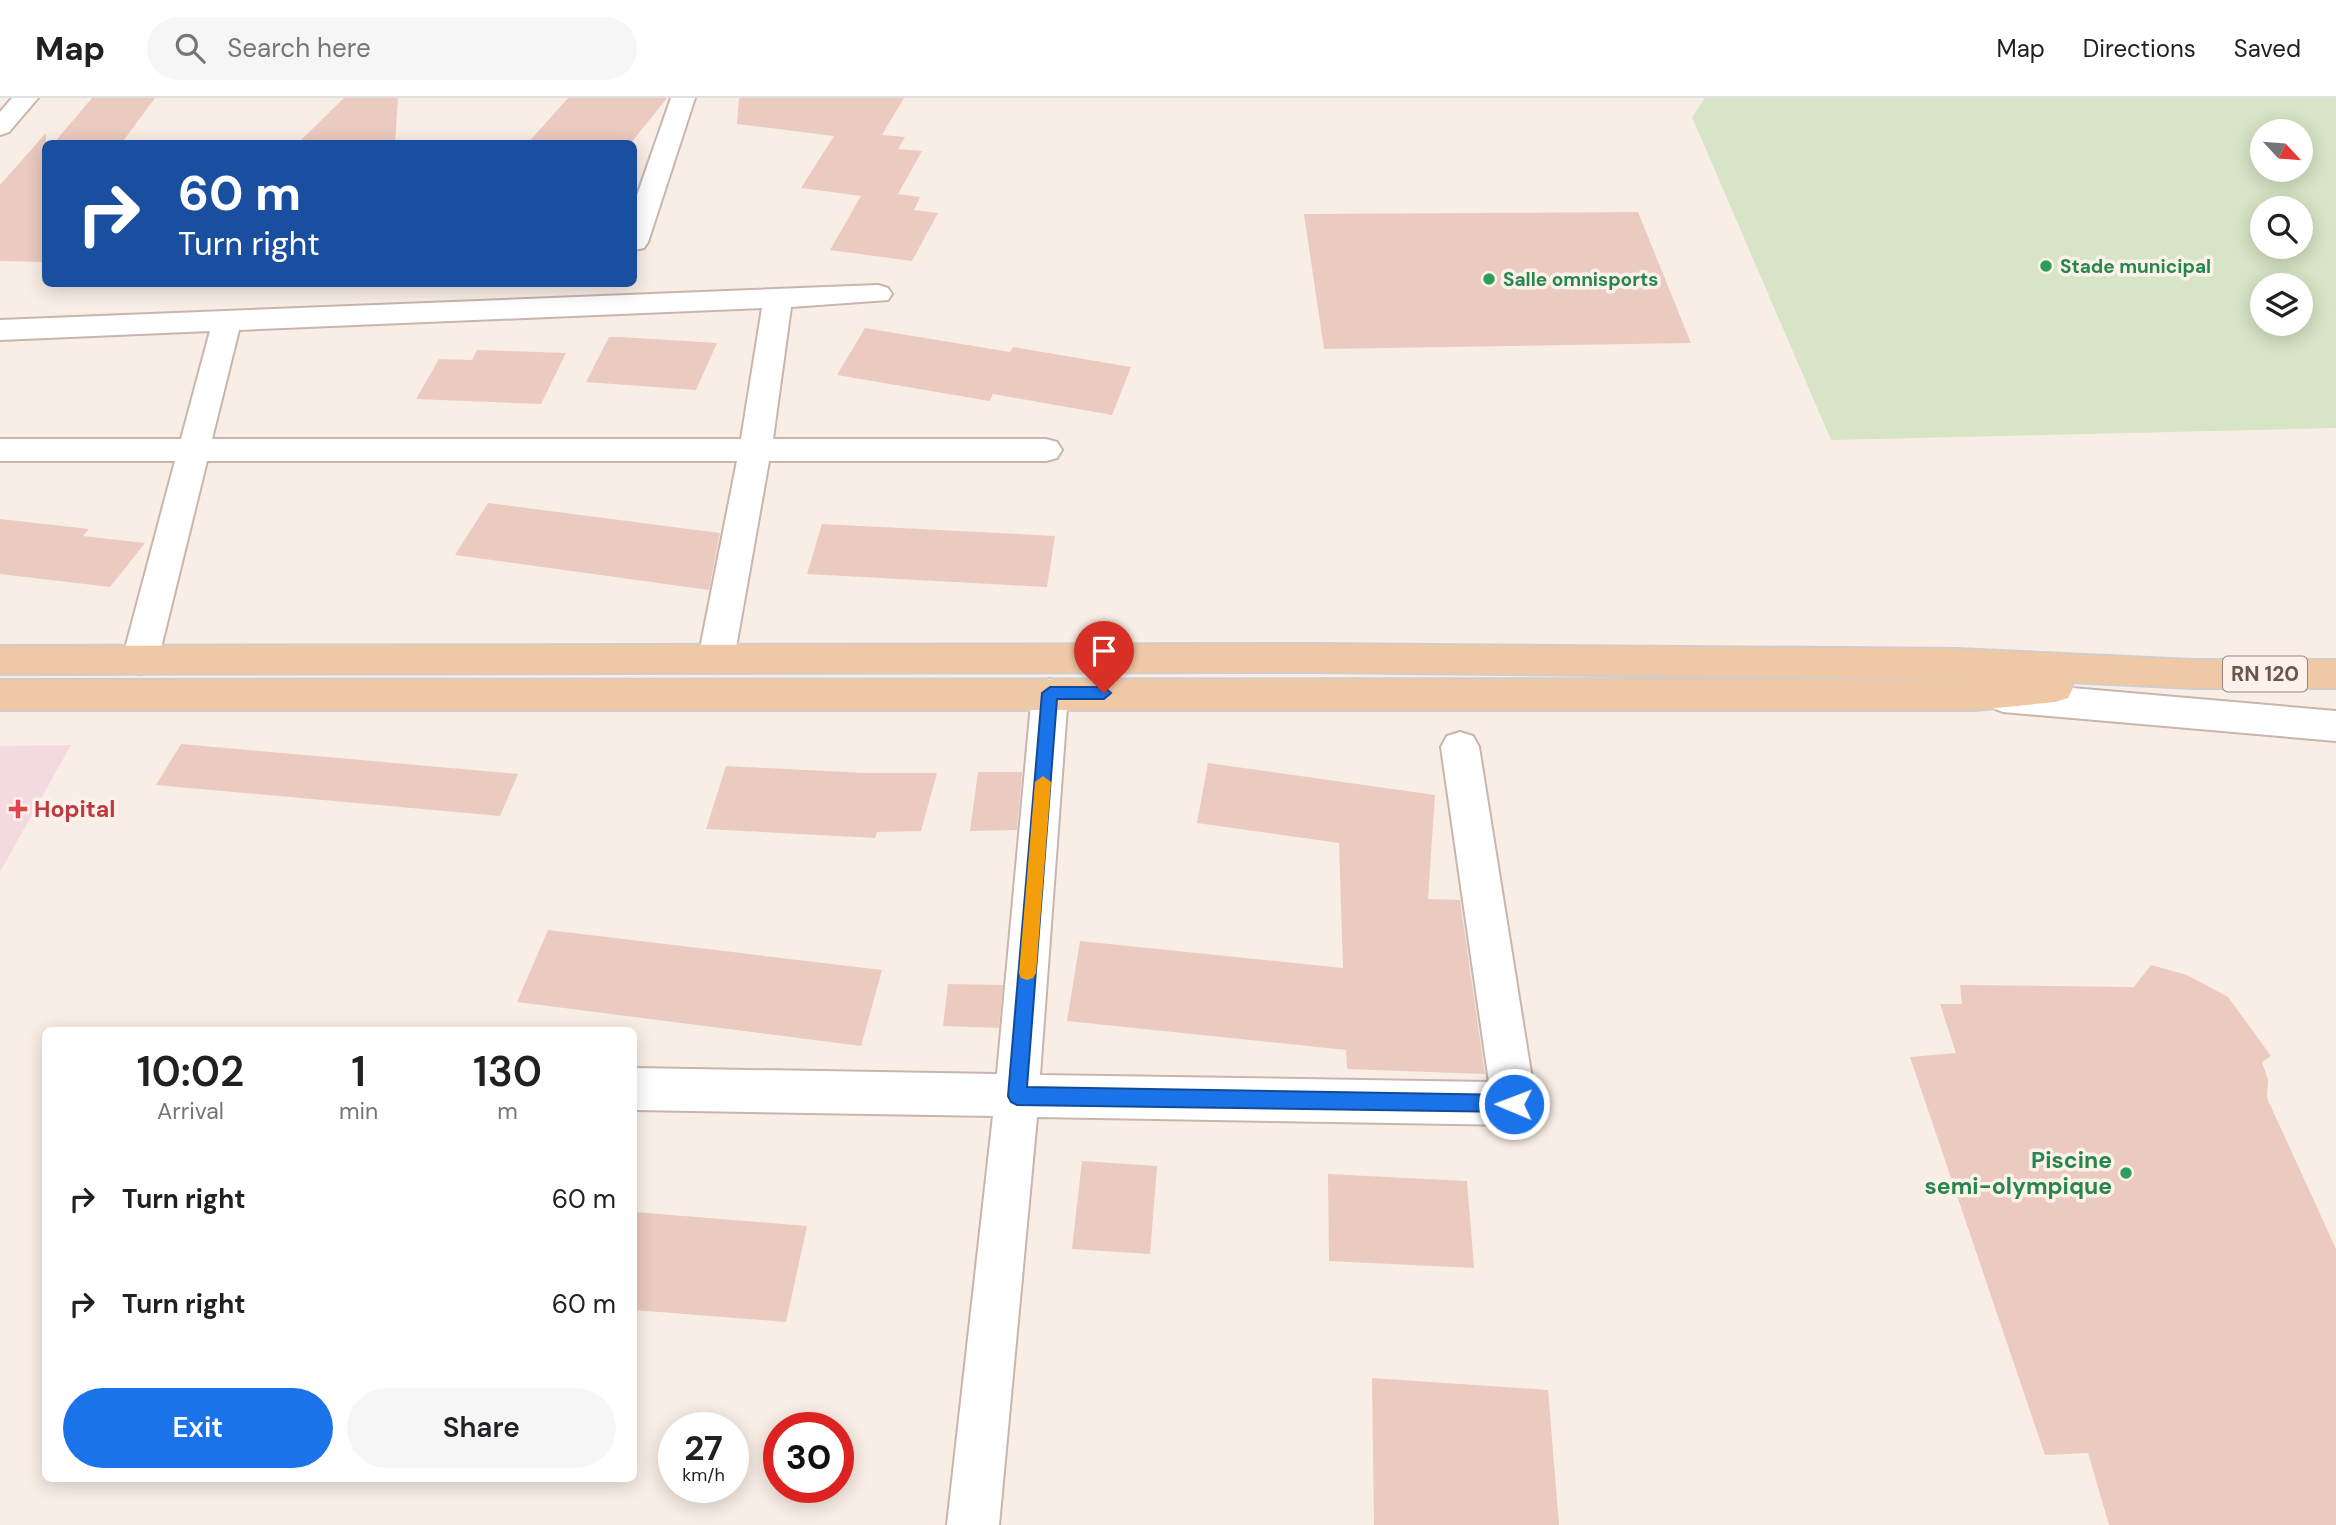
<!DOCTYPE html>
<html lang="en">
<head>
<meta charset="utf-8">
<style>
	body { margin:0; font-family:"DM Sans",sans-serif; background:#f6f6f6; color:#202124; height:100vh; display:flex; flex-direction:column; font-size:26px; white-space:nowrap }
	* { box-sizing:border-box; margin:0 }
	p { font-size:23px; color:#757577 }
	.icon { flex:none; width:38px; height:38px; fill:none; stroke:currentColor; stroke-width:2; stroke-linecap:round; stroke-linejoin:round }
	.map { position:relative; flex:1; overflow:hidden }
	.sheet { position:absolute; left:42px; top:929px; width:595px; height:455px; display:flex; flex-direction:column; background:#fff; border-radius:10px; box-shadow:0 4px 18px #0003 }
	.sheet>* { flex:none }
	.hud { position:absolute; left:42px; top:42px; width:595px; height:147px; border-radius:10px; box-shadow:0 4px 18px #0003; background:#1a4fa0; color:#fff; overflow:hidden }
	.needle { width:46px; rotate:116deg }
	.tools { position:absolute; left:2250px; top:21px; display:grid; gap:14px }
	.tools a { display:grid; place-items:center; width:63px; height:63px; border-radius:50%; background:#fff; box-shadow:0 4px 18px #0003; font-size:35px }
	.speed { position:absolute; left:658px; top:1314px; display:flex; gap:14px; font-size:35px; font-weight:700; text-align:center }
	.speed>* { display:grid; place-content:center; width:91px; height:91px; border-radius:50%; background:#fff; box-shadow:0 4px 18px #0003; line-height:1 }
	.speed small { font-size:18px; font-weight:400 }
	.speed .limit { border:10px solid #d22; background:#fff; color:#111 }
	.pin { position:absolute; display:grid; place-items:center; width:60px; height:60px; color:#fff; margin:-72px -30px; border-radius:50% 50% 50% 0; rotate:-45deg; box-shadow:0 0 7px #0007 }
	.pin .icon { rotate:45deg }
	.me { position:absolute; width:77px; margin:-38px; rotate:271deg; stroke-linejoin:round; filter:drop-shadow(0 0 5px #0008) }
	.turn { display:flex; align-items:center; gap:24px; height:147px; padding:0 21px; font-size:32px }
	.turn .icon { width:91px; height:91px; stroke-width:2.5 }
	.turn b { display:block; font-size:49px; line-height:60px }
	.eta { display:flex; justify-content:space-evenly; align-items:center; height:119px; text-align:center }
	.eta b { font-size:42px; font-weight:600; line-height:49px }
	.action { display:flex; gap:14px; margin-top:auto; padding:14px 21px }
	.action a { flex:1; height:80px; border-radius:42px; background:#1a73e8; color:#fff; font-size:28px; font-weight:600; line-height:80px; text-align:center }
	.action a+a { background:#f6f6f6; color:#202124 }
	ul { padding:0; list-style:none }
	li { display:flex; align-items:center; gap:21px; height:105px; padding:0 21px }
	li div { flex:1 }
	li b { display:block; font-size:26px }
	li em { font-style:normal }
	header { display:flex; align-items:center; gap:42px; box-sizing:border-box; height:98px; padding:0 35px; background:#fff; border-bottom:2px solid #e0e0e0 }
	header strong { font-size:33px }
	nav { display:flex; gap:38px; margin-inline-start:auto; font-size:24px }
	.search { width:490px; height:63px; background:#f6f6f6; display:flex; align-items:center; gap:18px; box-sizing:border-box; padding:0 24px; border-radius:38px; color:#757577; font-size:26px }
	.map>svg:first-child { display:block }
	.medical { fill:#f5d9e1 }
	.green { fill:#d7e4c5; fill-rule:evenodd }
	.building { fill:#ebcac0 }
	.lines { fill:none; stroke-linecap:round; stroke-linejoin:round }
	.minor-casing { stroke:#c8b5ad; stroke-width:4 }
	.major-casing { stroke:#d4ccca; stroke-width:4 }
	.minor { fill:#fff; fill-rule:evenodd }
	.major { fill:#efc8a5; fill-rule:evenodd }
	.route { fill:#1a73e8; stroke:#114b97; stroke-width:2 }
	.slow { fill:#f59e0b }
	.leisure-dot { fill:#2e9e5b; stroke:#fcf2ea; stroke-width:2.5 }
	.health-dot { fill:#e0444e; stroke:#fcf2ea; stroke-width:2.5 }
	.labels { text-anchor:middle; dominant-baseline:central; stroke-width:7; stroke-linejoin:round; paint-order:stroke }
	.far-leisure-label { font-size:19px; font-weight:bold; fill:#27864d; stroke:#fcf2ea; text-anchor:start }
	.shield { fill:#fcf2ea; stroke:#99837d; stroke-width:2 }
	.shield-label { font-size:21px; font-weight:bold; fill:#6e544e }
	.health-label { font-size:23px; font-weight:bold; fill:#be3a42; stroke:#fcf2ea; text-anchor:start }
	.leisure-label { font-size:23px; font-weight:bold; fill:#27864d; stroke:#fcf2ea; text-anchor:end }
</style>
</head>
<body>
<header>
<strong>Map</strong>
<div class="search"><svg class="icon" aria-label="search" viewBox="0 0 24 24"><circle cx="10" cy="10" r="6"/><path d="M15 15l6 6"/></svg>Search here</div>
<nav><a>Map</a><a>Directions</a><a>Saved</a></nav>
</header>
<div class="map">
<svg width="2336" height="1427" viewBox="0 0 2336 1427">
	<rect width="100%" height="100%" fill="#f9eee5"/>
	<!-- medical -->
	<polygon class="medical" points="71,647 0,774 0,648"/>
	<!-- green -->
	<path class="green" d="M1705,0H2336V330L1831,342L1692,19ZM2263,33H2301V72H2263ZM2263,110H2301V149H2263ZM2263,187H2301V226H2263Z"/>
	<!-- building -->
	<g class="building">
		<polygon points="92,0 155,0 121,46 53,46"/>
		<polygon points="344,0 398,0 395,46 297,46"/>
		<polygon points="568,0 667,0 630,46 527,46"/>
		<polygon points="739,0 904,0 882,37 905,39 898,51 922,53 898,96 920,99 914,112 938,115 912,163 830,152 861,98 801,90 834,38 737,26"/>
		<polygon points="46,35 46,164 0,163 0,87"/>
		<polygon points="1638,114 1691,245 1324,251 1304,116"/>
		<polygon points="865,230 1010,254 1013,249 1131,269 1112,317 993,296 990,303 837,277"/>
		<polygon points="609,239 621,239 717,245 696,292 586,284"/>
		<polygon points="477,252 566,255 541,306 416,301 439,261 472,262"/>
		<polygon points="488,405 720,435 709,492 455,457"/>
		<polygon points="0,421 89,431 83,438 145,445 110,489 0,476"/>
		<polygon points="822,426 1055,438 1047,489 807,476"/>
		<polygon points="181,646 518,676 500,718 156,687"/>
		<polygon points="1208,665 1435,697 1428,801 1460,802 1485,976 1347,971 1346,952 1067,923 1080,843 1343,870 1339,745 1197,725"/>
		<polygon points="726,668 867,675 937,675 921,733 877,734 875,740 706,731"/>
		<polygon points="978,674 1022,674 1017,732 970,733"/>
		<polygon points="548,832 882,872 861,948 517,904"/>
		<polygon points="2151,867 2187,877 2228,899 2271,958 2262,964 2268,982 2267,1000 2336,1151 2336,1427 2109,1427 2088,1355 2045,1357 1910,959 1956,955 1940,906 1962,906 1960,887 2134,889"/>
		<polygon points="948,886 1003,887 999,930 943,928"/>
		<polygon points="1082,1063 1157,1068 1150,1156 1072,1151"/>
		<polygon points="1328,1076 1467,1083 1474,1170 1329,1163"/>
		<polygon points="634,1114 807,1128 786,1224 634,1212"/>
		<polygon points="1372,1280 1548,1292 1559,1427 1374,1427"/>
	</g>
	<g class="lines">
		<defs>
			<g id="minor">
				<polygon points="12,0 38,0 9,34 0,37 0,14"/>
				<polygon points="671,0 695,0 648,144 644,150 634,152 634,106"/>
				<path d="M878,187L888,190L892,196L888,202L791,209L773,341H1046L1057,344L1062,352L1057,360L1046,363H769L734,561L729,571L716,575L703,571L698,561L737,363H207L158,562L153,572L140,576L127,572L122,562L175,363H0V341H181L210,233L0,242V222ZM762,210L741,341H212L239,232Z"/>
				<polygon points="1050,581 1063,585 1068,595 1040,977 1489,984 1441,649 1447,638 1460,634 1473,638 1479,649 1536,1006 1530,1021 1514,1027 1037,1019 999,1427 947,1427 993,1018 634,1012 634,970 997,976 1032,595 1037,585"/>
				<polygon points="2003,584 2336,613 2336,643 2003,614 1990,609 1985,599 1990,589"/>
			</g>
			<polygon id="major" points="1313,546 1957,551 2193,562 2336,562 2336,590 2193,590 2070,584 2073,590 2068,600 2055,604 1976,612 0,612 0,582 1995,581 1313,574 0,576 0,548"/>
		</defs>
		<!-- minor casing -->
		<use href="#minor" class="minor-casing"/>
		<!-- major casing -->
		<use href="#major" class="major-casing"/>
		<!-- minor -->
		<use href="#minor" class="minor"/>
		<!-- major -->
		<use href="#major" class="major"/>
	</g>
	<!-- route -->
	<polygon class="route" points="1050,589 1104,589 1111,595 1104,601 1057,601 1027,989 1514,997 1521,999 1524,1006 1521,1012 1514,1014 1017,1007 1011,1004 1008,998 1042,595"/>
	<!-- slow -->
	<polygon class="slow" points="1043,678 1051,684 1036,875 1033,880 1027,882 1021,880 1019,875 1035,684"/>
	<!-- markers -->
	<g class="leisure-dot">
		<circle cx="2046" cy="168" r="7"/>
		<circle cx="1489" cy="181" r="7"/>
		<circle cx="2126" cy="1075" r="7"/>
	</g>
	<path class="health-dot" d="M14.5 700.5h7v7h7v7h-7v7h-7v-7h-7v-7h7z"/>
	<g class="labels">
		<!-- far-leisure labels -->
		<g class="far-leisure-label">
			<text x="2060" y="168">Stade municipal</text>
			<text x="1503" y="181">Salle omnisports</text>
		</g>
		<!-- shield labels -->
		<rect class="shield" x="2223" y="558.5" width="84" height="35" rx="5"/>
		<g class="shield-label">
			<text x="2265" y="576">RN 120</text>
		</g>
		<!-- health labels -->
		<g class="health-label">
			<text x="34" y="711">Hopital</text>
		</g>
		<!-- leisure labels -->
		<g class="leisure-label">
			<text x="2112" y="1062">Piscine<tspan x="2112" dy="26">semi-olympique</tspan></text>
		</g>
	</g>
</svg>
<div class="tools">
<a><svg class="needle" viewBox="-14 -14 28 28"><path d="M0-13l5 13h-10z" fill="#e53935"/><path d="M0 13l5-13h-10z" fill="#757577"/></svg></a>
<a><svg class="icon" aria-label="search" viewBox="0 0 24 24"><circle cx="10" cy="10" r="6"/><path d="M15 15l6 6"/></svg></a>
<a><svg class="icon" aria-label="layers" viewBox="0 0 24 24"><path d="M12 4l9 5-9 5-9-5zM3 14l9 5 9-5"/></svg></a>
</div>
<div class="speed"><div>27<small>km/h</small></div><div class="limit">30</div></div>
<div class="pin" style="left:1104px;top:595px;background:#d93025"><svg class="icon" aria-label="arrive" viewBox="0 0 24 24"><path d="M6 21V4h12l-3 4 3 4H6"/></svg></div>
<svg class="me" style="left:1514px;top:1006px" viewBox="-20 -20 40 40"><circle r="17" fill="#1a73e8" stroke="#fff" stroke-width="3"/><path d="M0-11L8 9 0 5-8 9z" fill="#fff"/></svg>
<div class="hud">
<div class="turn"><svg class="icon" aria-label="right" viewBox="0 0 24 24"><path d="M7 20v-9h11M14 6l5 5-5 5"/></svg><div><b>60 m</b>Turn right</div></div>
</div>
<section class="sheet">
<div class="eta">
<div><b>10:02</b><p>Arrival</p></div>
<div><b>1</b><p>min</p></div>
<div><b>130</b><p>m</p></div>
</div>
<ul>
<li><svg class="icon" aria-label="right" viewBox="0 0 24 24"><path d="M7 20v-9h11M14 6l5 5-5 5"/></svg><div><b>Turn right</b></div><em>60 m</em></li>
<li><svg class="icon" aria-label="right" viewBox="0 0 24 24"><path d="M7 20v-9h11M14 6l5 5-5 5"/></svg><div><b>Turn right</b></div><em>60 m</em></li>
</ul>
<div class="action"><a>Exit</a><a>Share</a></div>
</section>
</div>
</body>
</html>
